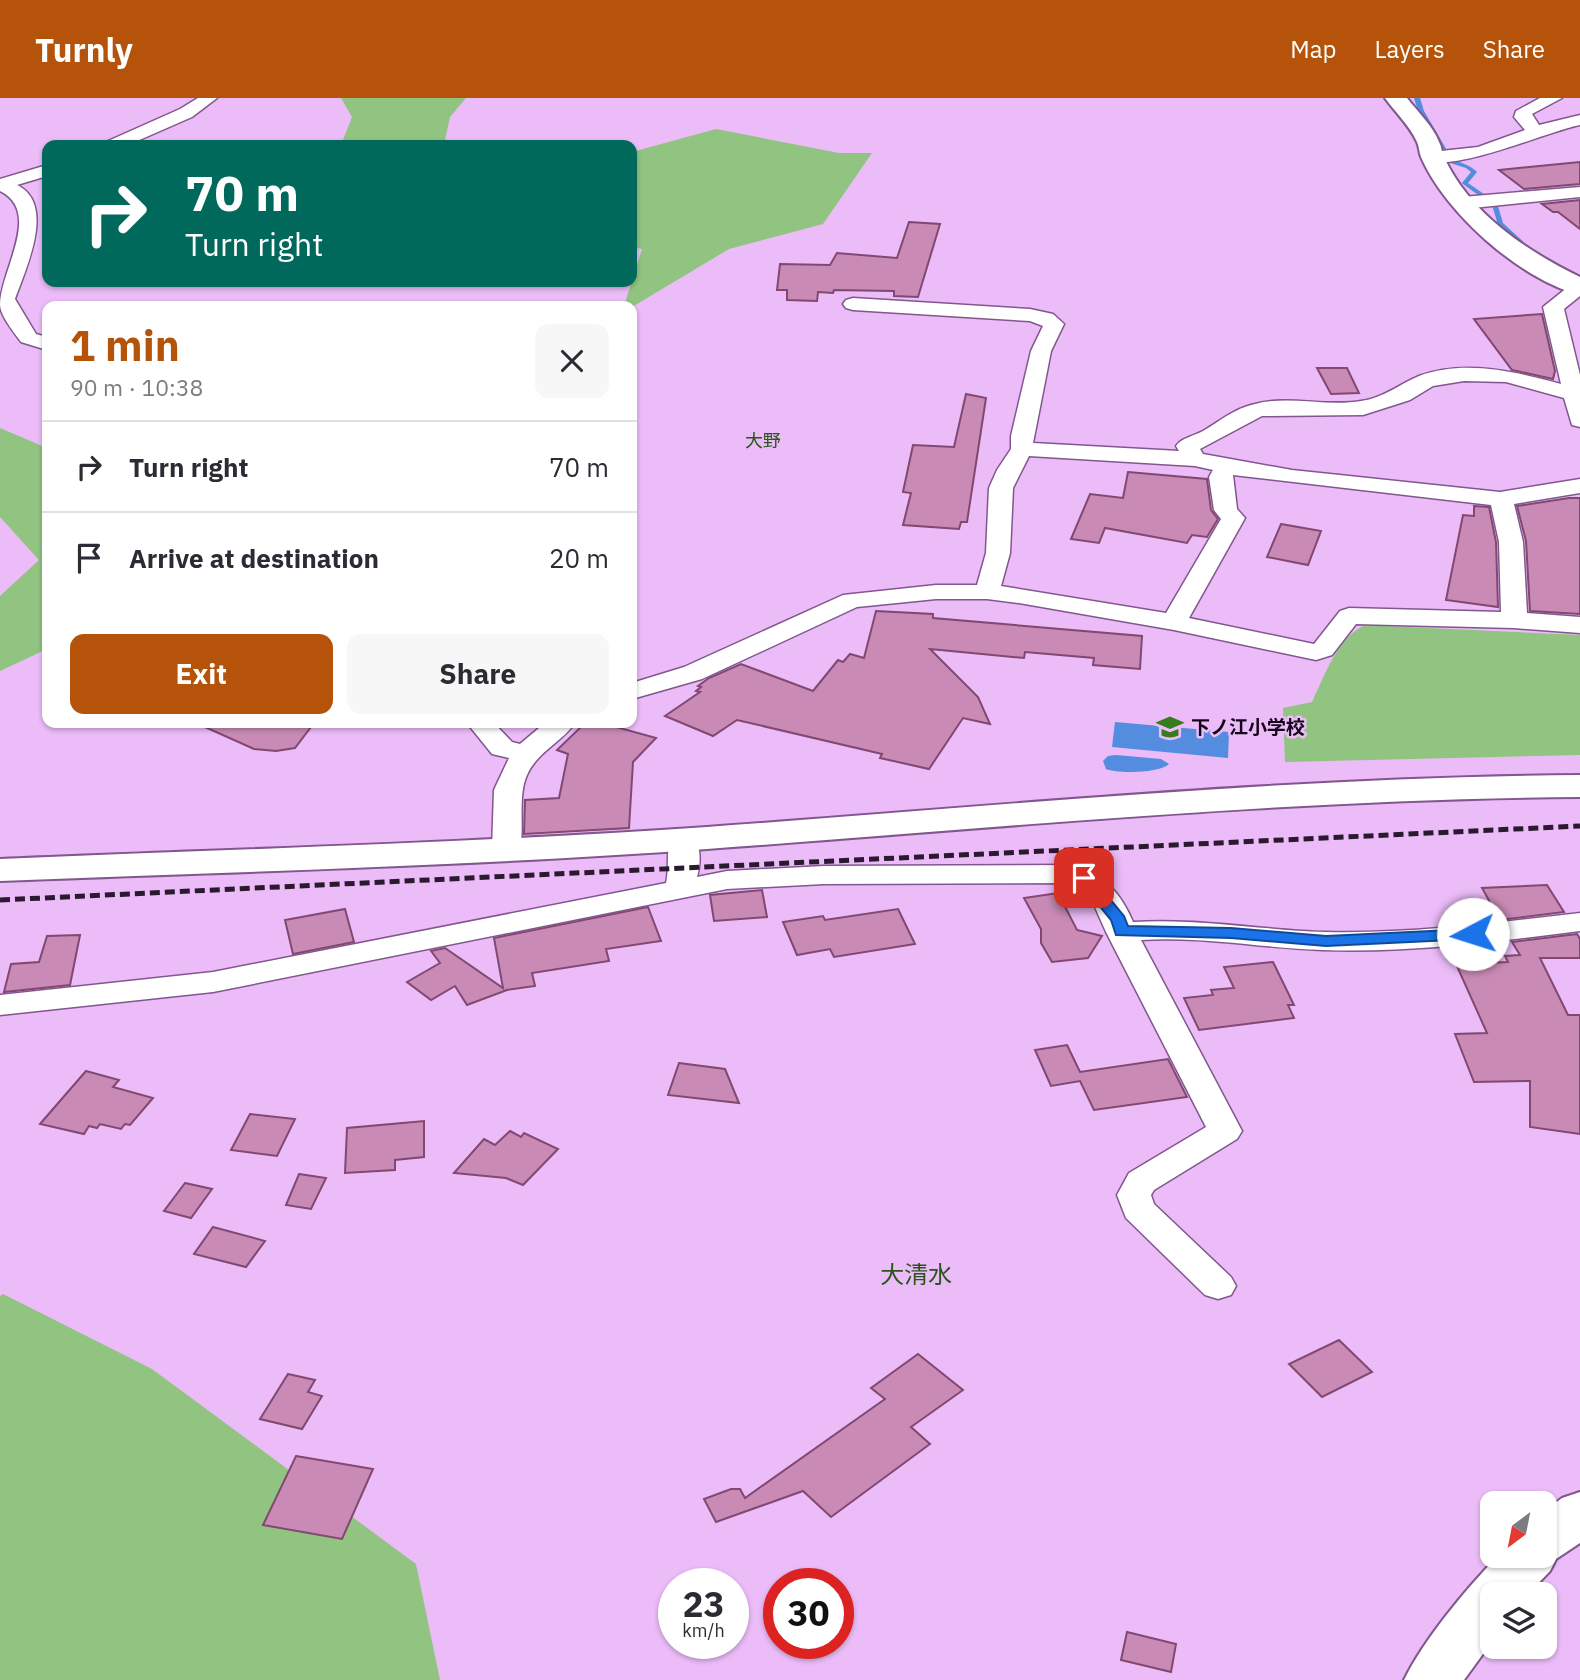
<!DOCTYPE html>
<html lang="en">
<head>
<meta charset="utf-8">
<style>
	body { margin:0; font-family:"IBM Plex Sans","Noto Sans JP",sans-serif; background:#f7f7f7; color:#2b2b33; height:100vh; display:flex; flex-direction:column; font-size:26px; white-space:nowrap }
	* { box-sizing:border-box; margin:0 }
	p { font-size:23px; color:#7c7c81 }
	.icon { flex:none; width:38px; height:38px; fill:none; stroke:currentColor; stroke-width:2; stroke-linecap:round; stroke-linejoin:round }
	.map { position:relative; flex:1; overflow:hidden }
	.drawer { position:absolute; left:42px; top:203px; width:595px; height:427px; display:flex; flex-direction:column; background:#fff; border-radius:14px; box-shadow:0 2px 5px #0004 }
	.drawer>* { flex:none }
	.top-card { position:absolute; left:42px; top:42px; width:595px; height:147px; border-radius:14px; box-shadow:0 2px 5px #0004; background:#00695c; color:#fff; overflow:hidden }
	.needle { width:46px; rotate:212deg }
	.fabs { position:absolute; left:1480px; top:1393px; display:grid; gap:14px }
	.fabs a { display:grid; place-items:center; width:77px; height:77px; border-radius:14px; background:#fff; box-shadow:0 2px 5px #0004; font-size:35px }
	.speed { position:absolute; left:658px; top:1470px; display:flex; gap:14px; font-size:35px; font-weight:700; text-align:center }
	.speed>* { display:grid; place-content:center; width:91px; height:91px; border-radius:50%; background:#fff; box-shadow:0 2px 5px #0004; line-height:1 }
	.speed small { font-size:18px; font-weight:400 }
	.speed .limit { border:10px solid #d22; background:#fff; color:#111 }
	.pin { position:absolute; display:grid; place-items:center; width:60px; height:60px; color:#fff; margin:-30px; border-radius:14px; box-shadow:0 4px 10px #0006 }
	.me { position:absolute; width:77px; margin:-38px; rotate:265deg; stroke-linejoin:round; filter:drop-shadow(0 0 5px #0008) }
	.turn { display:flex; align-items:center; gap:24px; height:147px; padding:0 28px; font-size:32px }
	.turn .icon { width:91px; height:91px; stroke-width:2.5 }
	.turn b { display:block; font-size:49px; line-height:60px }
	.round { display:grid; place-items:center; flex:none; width:74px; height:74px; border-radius:14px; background:#f7f7f7 }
	.overview { display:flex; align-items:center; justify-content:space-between; height:119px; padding:0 28px }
	h1 { font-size:42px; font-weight:700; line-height:52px; color:#b45309 }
	.cta { display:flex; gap:14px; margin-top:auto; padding:14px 28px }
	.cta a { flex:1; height:80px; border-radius:14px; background:#b45309; color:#fff; font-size:28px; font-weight:700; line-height:80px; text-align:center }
	.cta a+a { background:#f7f7f7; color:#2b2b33 }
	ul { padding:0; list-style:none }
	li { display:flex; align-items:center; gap:21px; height:91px; padding:0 28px; border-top:2px solid #e1e1e2 }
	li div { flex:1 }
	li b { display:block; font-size:26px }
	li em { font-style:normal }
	header { display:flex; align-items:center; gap:42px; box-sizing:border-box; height:98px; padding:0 35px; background:#b45309; color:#fff }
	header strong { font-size:33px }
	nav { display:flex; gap:38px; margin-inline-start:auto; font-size:24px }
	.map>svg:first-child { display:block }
	.green { fill:#91c481 }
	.water { fill:#548ce0 }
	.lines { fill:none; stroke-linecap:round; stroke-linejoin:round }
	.stream { fill:#548ce0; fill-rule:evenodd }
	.building { fill:#c98bb6; stroke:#814871; stroke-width:2 }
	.minor-casing { stroke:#81578d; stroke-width:3 }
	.tertiary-casing { stroke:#81578d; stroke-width:4 }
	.minor { fill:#fff; fill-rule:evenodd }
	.tertiary { fill:#fff; fill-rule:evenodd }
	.rail { stroke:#2b1930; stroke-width:5; stroke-dasharray:10 5; stroke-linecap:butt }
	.route { fill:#1a73e8; stroke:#114b97; stroke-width:2 }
	.labels { text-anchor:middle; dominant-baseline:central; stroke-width:5; stroke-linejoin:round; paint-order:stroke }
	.far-neighbourhood-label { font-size:18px; fill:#29541a; stroke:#ebbcf8 }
	.poi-label { font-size:19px; font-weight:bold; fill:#140518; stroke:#ebbcf8; text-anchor:start }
	.near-neighbourhood-label { font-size:24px; fill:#29541a; stroke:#ebbcf8 }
</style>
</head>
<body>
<header>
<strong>Turnly</strong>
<nav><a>Map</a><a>Layers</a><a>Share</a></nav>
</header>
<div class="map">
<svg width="1580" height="1582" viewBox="0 0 1580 1582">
	<rect width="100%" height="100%" fill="#ebbcf8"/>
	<!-- green -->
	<g class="green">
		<polygon points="341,0 466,0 450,19 444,47 341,47 352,19"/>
		<polygon points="716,31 839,55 872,55 823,126 729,151 632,209 624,208 642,151 632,149 632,54"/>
		<polygon points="0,330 47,350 47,551 0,573 0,498 39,462 0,419"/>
		<path d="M1365,527L1580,537V657L1285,664L1283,610L1312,604C1325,577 1337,540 1365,527Z"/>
		<polygon points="3,1196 152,1271 416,1466 440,1582 0,1582 0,1198"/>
	</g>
	<!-- water -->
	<g class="water">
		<polygon points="1115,624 1229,634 1228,660 1112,649"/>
		<path d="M1116,657L1161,661L1169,666C1160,675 1118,676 1106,671L1103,663L1108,658Z"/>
	</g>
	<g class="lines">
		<!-- stream -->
		<g class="stream">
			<polygon points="1414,0 1420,0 1424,13 1448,54 1447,55 1442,54 1418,13"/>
			<path d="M1449,61C1459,64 1469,66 1477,74L1468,85L1497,105L1503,125L1531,151V153H1527L1498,127L1492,107L1463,86L1462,85L1471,74L1466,70L1447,64L1446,63Z"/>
		</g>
	</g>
	<!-- building -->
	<g class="building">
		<polygon points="1580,64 1580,86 1524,91 1499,72"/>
		<polygon points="1580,102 1580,131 1558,114 1553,114 1542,106"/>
		<polygon points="909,124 940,126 918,199 894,198 894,193 834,192 833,195 818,194 817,203 787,202 787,192 777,192 780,166 830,167 837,155 897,160"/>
		<polygon points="1542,216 1555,273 1553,281 1512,272 1474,221"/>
		<polygon points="1317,270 1347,270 1359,295 1331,296"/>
		<polygon points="966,296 986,300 967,424 961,424 959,431 903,427 911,395 903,394 913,347 954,349"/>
		<polygon points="1128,374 1207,381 1211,412 1218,421 1207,439 1192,437 1187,445 1105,430 1099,445 1071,441 1090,396 1123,400"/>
		<polygon points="1569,400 1580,400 1580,516 1530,513 1526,443 1517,408"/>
		<polygon points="1474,408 1489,409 1496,444 1498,509 1446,502 1463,417 1474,418"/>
		<polygon points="1281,426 1321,433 1308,467 1267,459"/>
		<polygon points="876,513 933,516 933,520 1142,538 1140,571 1093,567 1094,560 1025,554 1024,560 930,551 978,599 990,626 963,620 929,671 880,660 882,656 737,622 713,638 665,618 700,594 696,593 701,589 698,588 709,580 741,566 813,593 838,562 843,564 850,556 864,560"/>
		<polygon points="196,625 314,625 295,650 276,653 254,651"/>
		<polygon points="585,625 602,625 656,640 633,664 629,730 524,736 525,702 559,700 568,656 557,652"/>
		<polygon points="1547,787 1564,814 1500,822 1482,790"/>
		<polygon points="762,792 767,819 714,823 710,797"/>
		<polygon points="1058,795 1077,832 1102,838 1088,860 1052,864 1041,845 1041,831 1024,800"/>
		<polygon points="648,809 661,843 606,851 609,863 532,875 535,888 507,892 467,907 455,888 431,902 407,884 440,865 431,853 445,850 503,890 494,840"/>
		<polygon points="345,811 354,844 293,856 285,822"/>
		<polygon points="898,811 915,846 834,859 830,851 797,857 783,824 823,818 825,822"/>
		<polygon points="1577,836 1580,841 1580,860 1540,860 1568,917 1580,917 1580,1036 1530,1029 1530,983 1474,984 1455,936 1487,935 1456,866 1508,864 1505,858 1520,857 1512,844"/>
		<polygon points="80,837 70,887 4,894 11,866 39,864 47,838"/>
		<polygon points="1273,864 1294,907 1288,907 1294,920 1199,932 1184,900 1213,897 1211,892 1234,890 1224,869"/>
		<polygon points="1067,947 1080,974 1168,961 1187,999 1094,1012 1080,983 1051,988 1035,952"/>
		<polygon points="679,965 725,971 739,1005 668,997"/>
		<polygon points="86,973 119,982 113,989 153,1000 130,1027 125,1026 121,1031 100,1026 97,1030 89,1028 84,1036 40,1026"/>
		<polygon points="250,1016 295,1021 277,1058 231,1052"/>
		<polygon points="424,1023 424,1059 395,1062 395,1072 345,1075 347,1030"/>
		<polygon points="510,1033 521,1039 524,1035 558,1051 523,1087 506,1080 454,1075 484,1041 495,1047"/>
		<polygon points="299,1076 326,1080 311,1111 286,1107"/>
		<polygon points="185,1085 212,1091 191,1120 164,1113"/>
		<polygon points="213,1129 265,1143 246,1169 194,1156"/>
		<polygon points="1339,1242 1372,1274 1322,1299 1289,1266"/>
		<polygon points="918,1256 963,1292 911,1329 930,1346 831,1419 803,1393 716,1424 704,1401 731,1391 740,1391 745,1400 885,1301 871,1290"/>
		<polygon points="288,1276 315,1282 308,1294 322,1298 302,1331 260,1321"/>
		<polygon points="296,1358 373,1371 342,1441 263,1427"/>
		<polygon points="1127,1534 1176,1546 1171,1574 1121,1562"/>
	</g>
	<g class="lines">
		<defs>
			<g id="minor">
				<polygon points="198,0 217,0 192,19 128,47 105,47 108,43 180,11"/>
				<path d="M1540,0H1562L1532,16L1539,27L1580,17V27C1551,32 1442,80 1423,59L1432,54L1478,49L1525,32L1514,19L1516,13Z"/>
				<path d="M47,67V78L17,87C57,106 25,172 15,201L36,236L47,239V252L21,244C14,234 1,219 0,207C0,173 43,114 0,93V81Z"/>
				<polygon points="1580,89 1580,99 1463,111 1454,105 1463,99"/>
				<path d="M1580,183V198L1564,211L1580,277V329L1572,327L1564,300L1506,284L1464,283L1433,288L1410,302L1363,317L1262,318L1200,351L1203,356L1292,372L1500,394L1580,381V395L1514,406L1523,444L1527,515L1580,519V535L1514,530L1356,526L1332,557L1316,562L1174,532L1019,505L987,501H936L857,509L702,581L632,601V585L684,569L843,497L936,487H977L986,455L989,390L997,372L1011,351V338L1031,253L1043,228L1030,223L853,212L846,210L843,206L846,202L853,200L1030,211L1053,216L1064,226L1051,253L1033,345L1179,353L1176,348C1181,340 1194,338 1203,333C1220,323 1235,310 1255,306C1288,297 1327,309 1361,303C1383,300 1400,286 1419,278C1465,261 1516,274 1561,286L1543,209L1573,185ZM1029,358L1195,368L1213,372L1209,379L1214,412L1221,421L1166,515L1001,488L1010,455L1013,390ZM1233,377L1491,407L1499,444L1501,514L1349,510L1340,513L1314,546L1189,520L1245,420L1237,411Z"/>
				<path d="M467,625H494L512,644L520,646L545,625H575C561,645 537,654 527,677C516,700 527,743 517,757L507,760L497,757L492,751L494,692L509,660L492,656Z"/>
				<path d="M683,733L693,736C701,747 701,766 697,779L727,773L824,768L1076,767C1103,774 1123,799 1133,824C1197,820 1261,832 1325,834C1410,836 1495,825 1580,815V833C1495,844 1409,855 1323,852C1262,850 1201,838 1141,842L1242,1033L1237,1041L1154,1092L1151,1097L1154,1106L1231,1179L1236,1188L1231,1197L1218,1201L1205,1197L1126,1120L1117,1097L1129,1075L1206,1029L1106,834L1094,807L1070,785L824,786L727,791L213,894L0,917V897L213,874L666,785C670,770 665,747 673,736Z"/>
			</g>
			<g id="tertiary">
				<path d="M1385,0H1407C1417,13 1433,28 1439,44C1442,49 1441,54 1444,59C1470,116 1527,153 1580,179V197C1521,182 1445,115 1421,59C1419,54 1419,48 1417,44C1410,28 1395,14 1385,0Z"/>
				<path d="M1580,677V699C1288,701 998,730 707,751C472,768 236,774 0,783V761C236,751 472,745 707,729C998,708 1288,679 1580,677Z"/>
				<path d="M1580,1394V1445L1556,1461L1550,1473L1528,1496H1493V1542L1464,1582H1404C1424,1541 1466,1491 1498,1458H1545V1413L1562,1400Z"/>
			</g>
		</defs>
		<!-- minor casing -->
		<use href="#minor" class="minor-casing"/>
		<!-- tertiary casing -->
		<use href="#tertiary" class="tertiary-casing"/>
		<!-- minor -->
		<use href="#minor" class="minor"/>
		<!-- tertiary -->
		<use href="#tertiary" class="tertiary"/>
		<!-- rail -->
		<polyline class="rail" points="0,802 1580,728"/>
	</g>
	<!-- route -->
	<polygon class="route" points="1084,776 1090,777 1124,818 1128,828 1231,830 1326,838 1473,831 1481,836 1473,841 1326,848 1231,840 1116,837 1111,822 1077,780"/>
	<!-- icons -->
	<defs>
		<symbol id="school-bare" viewBox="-9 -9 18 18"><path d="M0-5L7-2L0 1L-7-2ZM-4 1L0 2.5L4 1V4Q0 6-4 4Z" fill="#377b1c" stroke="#ebbcf8" stroke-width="2.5" paint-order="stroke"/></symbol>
	</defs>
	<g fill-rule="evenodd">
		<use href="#school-bare" x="1151" y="610" width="38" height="38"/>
	</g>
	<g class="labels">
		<!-- far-neighbourhood labels -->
		<g class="far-neighbourhood-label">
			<text x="763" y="342">大野</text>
		</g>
		<!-- poi labels -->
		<g class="poi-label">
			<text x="1191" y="629">下ノ江小学校</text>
		</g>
		<!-- near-neighbourhood labels -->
		<g class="near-neighbourhood-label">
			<text x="916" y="1176">大清水</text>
		</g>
	</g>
</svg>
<div class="fabs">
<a><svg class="needle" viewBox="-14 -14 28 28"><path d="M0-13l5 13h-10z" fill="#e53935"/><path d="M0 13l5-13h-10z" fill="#7c7c81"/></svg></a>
<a><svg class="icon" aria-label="layers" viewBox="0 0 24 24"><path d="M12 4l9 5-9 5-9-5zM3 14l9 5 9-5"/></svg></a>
</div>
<div class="speed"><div>23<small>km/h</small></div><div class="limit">30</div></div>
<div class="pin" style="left:1084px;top:780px;background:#d93025"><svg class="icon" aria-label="arrive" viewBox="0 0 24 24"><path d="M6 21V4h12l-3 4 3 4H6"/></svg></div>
<svg class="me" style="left:1473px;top:836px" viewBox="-20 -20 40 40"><circle r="19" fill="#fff"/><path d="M0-13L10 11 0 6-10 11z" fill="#1a73e8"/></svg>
<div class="top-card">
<div class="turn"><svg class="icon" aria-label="right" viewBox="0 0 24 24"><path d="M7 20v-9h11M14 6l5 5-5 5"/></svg><div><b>70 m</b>Turn right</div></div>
</div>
<section class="drawer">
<div class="overview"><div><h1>1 min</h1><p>90 m · 10:38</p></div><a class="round"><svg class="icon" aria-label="close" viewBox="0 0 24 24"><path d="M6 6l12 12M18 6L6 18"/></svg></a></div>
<ul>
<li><svg class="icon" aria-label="right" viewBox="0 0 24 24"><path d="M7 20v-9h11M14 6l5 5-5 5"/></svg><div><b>Turn right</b></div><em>70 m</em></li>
<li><svg class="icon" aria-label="arrive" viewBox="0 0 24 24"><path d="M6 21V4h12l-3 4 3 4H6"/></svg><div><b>Arrive at destination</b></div><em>20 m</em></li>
</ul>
<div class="cta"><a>Exit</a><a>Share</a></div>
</section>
</div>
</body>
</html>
